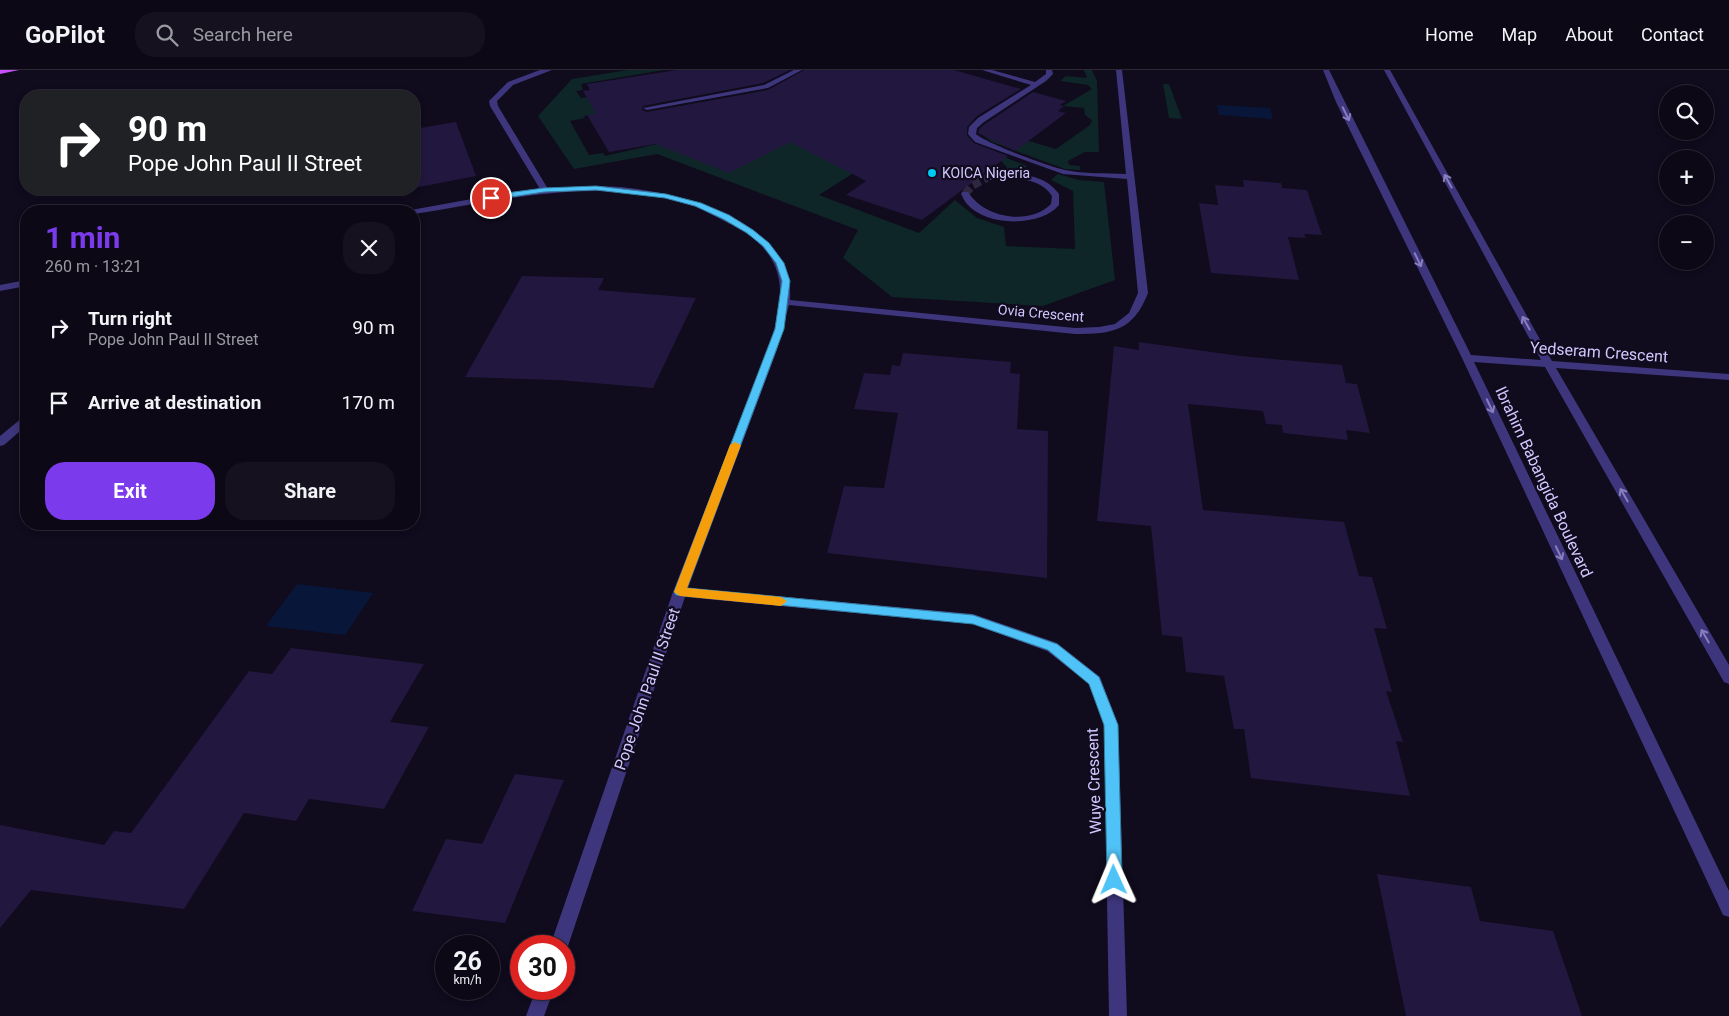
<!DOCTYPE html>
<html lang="en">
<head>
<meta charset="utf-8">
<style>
	body { margin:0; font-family:Roboto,sans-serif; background:#15111f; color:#f1f3f6; height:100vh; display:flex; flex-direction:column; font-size:19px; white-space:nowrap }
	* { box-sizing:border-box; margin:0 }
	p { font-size:16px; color:#9a9aa1 }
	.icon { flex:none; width:28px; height:28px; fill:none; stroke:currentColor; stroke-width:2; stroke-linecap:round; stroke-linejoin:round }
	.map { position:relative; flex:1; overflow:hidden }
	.details { position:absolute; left:20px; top:135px; width:400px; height:325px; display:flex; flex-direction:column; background:#0c0816; border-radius:20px; box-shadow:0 2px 8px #0003,0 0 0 1px #2c2935 }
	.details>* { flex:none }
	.banner { position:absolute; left:20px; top:20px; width:400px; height:105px; border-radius:20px; box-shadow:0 2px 8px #0003,0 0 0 1px #2c2935; background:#202124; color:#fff; overflow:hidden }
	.buttons { position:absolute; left:1659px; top:15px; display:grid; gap:10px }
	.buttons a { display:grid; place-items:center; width:55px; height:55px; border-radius:50%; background:#0c0816; box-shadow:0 2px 8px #0003,0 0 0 1px #2c2935; font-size:25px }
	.speed { position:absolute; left:435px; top:865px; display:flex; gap:10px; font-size:25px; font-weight:700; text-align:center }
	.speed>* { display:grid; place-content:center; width:65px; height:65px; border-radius:50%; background:#0c0816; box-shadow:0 2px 8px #0003,0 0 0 1px #2c2935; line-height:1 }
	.speed small { font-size:12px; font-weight:400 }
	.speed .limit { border:8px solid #d22; background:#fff; color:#111 }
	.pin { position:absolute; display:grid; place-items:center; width:42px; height:42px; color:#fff; margin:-21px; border:2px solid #fff; border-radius:50%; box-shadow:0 1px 5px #0007 }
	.me { position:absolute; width:55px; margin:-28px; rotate:359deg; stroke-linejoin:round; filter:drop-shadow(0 0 4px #0008) }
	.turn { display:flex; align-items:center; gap:18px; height:105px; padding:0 25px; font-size:22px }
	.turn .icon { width:65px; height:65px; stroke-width:2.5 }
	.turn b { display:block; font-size:35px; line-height:42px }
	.round { display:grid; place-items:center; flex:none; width:52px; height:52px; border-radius:20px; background:#15111f }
	.head { display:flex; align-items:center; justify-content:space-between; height:85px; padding:0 25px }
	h1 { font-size:30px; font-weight:700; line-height:38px; color:#7c3aed }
	.cta { display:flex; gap:10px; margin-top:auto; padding:10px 25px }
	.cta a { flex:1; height:58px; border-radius:20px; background:#7c3aed; color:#fff; font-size:20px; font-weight:700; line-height:58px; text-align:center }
	.cta a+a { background:#15111f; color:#f1f3f6 }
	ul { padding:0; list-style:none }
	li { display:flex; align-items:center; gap:15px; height:75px; padding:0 25px }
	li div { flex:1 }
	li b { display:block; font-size:19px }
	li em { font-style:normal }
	header { display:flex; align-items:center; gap:30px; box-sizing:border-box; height:70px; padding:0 25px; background:#0c0816; border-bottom:1px solid #2c2935 }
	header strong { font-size:24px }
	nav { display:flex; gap:28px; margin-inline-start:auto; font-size:18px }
	.search { width:350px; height:45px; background:#15111f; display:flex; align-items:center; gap:12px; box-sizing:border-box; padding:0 18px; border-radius:20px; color:#9a9aa1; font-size:19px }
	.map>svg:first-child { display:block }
	.green { fill:#0e2627 }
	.water { fill:#081739 }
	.building { fill:#22173e }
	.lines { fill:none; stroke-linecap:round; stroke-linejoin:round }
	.minor-tunnel { stroke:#2d273f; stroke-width:8; stroke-dasharray:8 4; stroke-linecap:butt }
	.minor { fill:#3e367c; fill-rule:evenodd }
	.major { fill:#c94eff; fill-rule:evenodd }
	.oneway { stroke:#887ebe }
	.route { fill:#4fc3f7; stroke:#337fa1 }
	.slow { fill:#f59e0b }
	.poi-dot { fill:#00c9f2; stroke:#100b1d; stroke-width:2 }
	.labels { text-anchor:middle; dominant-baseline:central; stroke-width:4.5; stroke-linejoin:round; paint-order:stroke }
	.far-poi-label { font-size:14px; fill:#d2c7ff; stroke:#100b1d; text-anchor:start }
	.far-street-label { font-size:14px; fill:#d2c7ff; stroke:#100b1d }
	.street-label { font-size:16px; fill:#d2c7ff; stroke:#100b1d }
</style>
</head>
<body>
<header>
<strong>GoPilot</strong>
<div class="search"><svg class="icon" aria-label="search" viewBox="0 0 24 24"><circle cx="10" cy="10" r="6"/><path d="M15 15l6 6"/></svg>Search here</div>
<nav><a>Home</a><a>Map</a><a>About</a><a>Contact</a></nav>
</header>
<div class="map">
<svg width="1729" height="946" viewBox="0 0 1729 946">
	<rect width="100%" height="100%" fill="#100b1d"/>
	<!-- green -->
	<g class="green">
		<polygon points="628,0 664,0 581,14 583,20 576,21 581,28 588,27 633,38 584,46 585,48 570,51 589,85 603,83 605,86 666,72 958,61 977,76 1027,96 1017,103 1003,101 1007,97 1000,90 906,65 849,106 819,125 919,163 955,130 977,148 1004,157 1006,176 1075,179 1073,121 1051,110 1058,104 1079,110 1104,112 1115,210 1043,236 892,227 843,188 858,160 657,84 574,99 538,46 572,9"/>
		<polygon points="1084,0 1092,0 1097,11 1099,82 1085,82 1068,91 1069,95 1080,96 1080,100 1065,99 992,72 983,65 984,58 1056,79 1090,55 1092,50 1085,45 1084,38 1063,36 1092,19 1088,15 1060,11 1066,6 1087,8"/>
		<polygon points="1163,14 1169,14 1182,49 1169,48"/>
	</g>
	<!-- water -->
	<g class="water">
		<polygon points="1217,35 1270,38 1273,49 1219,45"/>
		<polygon points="297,514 373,523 345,565 266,556"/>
	</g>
	<!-- building -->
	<g class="building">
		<polygon points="677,0 790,0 763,13 643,36 642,40 647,42 768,20 804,0 954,0 1021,19 977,46 967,57 967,65 974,73 1008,86 922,150 846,125 866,111 790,72 729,103 656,74 609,82 587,45 596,44 583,21 590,20 587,14"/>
		<polygon points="1033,22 1066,31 1060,35 1064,36 1058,41 1066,43 1015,81 978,63 979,59 985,54"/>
		<polygon points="456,52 476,106 414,118 414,59"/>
		<polygon points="1243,110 1281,113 1282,118 1307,120 1322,165 1304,164 1306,168 1288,167 1299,210 1211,203 1199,133 1218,135 1215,115 1244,117"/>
		<polygon points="522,206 604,208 598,220 696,228 653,318 558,310 465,307"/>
		<polygon points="1139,272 1240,286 1342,295 1346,313 1357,314 1370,363 1346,360 1348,370 1283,363 1282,355 1266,354 1263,341 1188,334 1203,440 1344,452 1359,506 1372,507 1387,559 1374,558 1392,622 1386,621 1403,672 1396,671 1410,726 1251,708 1244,659 1234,659 1224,606 1186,602 1182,567 1162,565 1151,456 1097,451 1114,276 1139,280"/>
		<polygon points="903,283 1011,292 1010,303 1020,304 1017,359 1048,361 1047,508 827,483 844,416 884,418 898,343 854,339 864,303 890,305 892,295 900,296"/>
		<polygon points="291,578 424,594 390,652 429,657 384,739 309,729 296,751 244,743 184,839 31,820 0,858 0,755 104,775 114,761 131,763 249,601 272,604"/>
		<polygon points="515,704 564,710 505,853 412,841 446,769 482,774"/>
		<polygon points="1377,804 1471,817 1480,851 1553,861 1582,946 1406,946"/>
	</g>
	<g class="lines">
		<!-- minor-tunnel -->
		<polyline class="minor-tunnel" points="965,124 972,116 987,108"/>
		<!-- minor -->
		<g class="minor">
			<path d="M540,0H552L513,15L497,31L498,36L548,119C572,117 597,115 621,117C681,123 796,151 790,230L1075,258L1099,257L1115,254L1129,243L1138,223L1127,109L1063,104L975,72L968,64L969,57L978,48L1031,15L982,0H992L1035,12L1046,4V0H1052L1053,4L1046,11L984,52L977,58L976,64C986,73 1049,97 1065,100C1084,104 1106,103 1126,104L1116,0H1122L1148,223C1133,261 1113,264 1075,264L789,235L777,280L688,518L973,544L1057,573L1100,607L1118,655L1127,946H1109L1104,655L1089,614L1047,581L972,554L685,527L568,876L564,883V876H550L673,522L771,270C789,215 783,179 726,152C716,147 706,141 696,137C604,104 506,130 414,144V141L411,140L494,125L540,119L490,36L489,31L508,12Z"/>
			<polygon points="794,0 802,0 768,18 647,40 643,38 764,15"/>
			<polygon points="1323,0 1329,0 1471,285 1541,290 1384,0 1390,0 1552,291 1729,304 1729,310 1556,298 1729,595 1729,614 1724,612 1545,297 1474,292 1729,821 1729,847 1723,845 1462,288 1336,32"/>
			<path d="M1005,104C1026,104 1046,106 1059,124V135C1041,157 986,157 967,134C964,131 963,127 961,124L962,122H968C984,148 1029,156 1051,134L1052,126C1040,108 1018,108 998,109C992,110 988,111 983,108L987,106Z"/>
			<polygon points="26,210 26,216 0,221 0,215"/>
			<polygon points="26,347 26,356 4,375 0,376 0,366 22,348"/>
			<polygon points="536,919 554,919 544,946 526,946"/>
		</g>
		<!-- major -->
		<polygon class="major" points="0,0 19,0 0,4"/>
	</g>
	<!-- one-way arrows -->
	<defs><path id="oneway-shaft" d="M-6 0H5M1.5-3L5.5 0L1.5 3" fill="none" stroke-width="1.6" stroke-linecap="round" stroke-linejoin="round" transform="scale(1.25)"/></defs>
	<g class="oneway">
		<use href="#oneway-shaft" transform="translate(1346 44) rotate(64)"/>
		<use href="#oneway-shaft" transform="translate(1448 111) rotate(-119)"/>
		<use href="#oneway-shaft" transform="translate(1418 190) rotate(64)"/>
		<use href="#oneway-shaft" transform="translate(1526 253) rotate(-119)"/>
		<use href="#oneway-shaft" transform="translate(1490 336) rotate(65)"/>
		<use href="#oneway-shaft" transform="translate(1624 425) rotate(-120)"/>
		<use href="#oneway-shaft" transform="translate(1559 483) rotate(65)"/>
		<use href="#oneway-shaft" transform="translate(1705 566) rotate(-120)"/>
	</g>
	<!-- route -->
	<polygon class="route" points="596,116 666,124 701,133 729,145 753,160 769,173 784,193 790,211 784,259 687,518 973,545 1057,574 1099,607 1118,655 1122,810 1120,815 1114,817 1109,815 1107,810 1104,655 1089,614 1048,580 973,554 676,525 674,522 775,259 782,211 776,193 763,176 747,163 723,149 695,136 665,128 596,120 544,122 491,130 487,128 491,125 544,118"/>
	<!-- slow -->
	<polygon class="slow" points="735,372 741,375 687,518 781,527 787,531 781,536 680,526 674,522 730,375"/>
	<!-- markers -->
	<circle class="poi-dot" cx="932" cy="103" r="5"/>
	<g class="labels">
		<!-- far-poi labels -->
		<g class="far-poi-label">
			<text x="942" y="103">KOICA Nigeria</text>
		</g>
		<!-- far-street labels -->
		<g class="far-street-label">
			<text transform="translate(1041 243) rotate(5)">Ovia Crescent</text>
		</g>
		<!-- street labels -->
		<g class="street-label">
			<text transform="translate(1599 282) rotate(4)">Yedseram Crescent</text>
			<text transform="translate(1544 412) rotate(65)">Ibrahim Babangida Boulevard</text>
			<text transform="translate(647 619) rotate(-71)">Pope John Paul II Street</text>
			<text transform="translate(1094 711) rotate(-92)">Wuye Crescent</text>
		</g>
	</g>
</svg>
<div class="buttons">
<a><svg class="icon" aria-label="search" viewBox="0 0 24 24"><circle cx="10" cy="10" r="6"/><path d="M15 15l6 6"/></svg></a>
<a>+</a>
<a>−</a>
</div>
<div class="speed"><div>26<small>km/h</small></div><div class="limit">30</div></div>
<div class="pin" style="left:491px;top:128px;background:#d93025"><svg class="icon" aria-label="arrive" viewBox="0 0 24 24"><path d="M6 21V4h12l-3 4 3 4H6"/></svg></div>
<svg class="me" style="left:1114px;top:810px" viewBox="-20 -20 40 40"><path d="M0-17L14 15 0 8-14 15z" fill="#4fc3f7" stroke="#fff" stroke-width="4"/></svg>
<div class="banner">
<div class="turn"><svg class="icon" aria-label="right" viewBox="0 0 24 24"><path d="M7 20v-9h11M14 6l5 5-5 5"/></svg><div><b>90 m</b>Pope John Paul II Street</div></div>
</div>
<section class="details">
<div class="head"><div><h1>1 min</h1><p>260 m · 13:21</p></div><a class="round"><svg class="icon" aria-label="close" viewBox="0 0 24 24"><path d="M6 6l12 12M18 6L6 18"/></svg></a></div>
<ul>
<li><svg class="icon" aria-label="right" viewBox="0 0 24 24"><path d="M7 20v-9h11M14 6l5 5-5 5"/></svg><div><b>Turn right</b><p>Pope John Paul II Street</p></div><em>90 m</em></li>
<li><svg class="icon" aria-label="arrive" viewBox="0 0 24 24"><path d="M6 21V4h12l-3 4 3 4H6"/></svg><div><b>Arrive at destination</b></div><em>170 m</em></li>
</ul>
<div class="cta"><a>Exit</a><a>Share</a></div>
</section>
</div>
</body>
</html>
